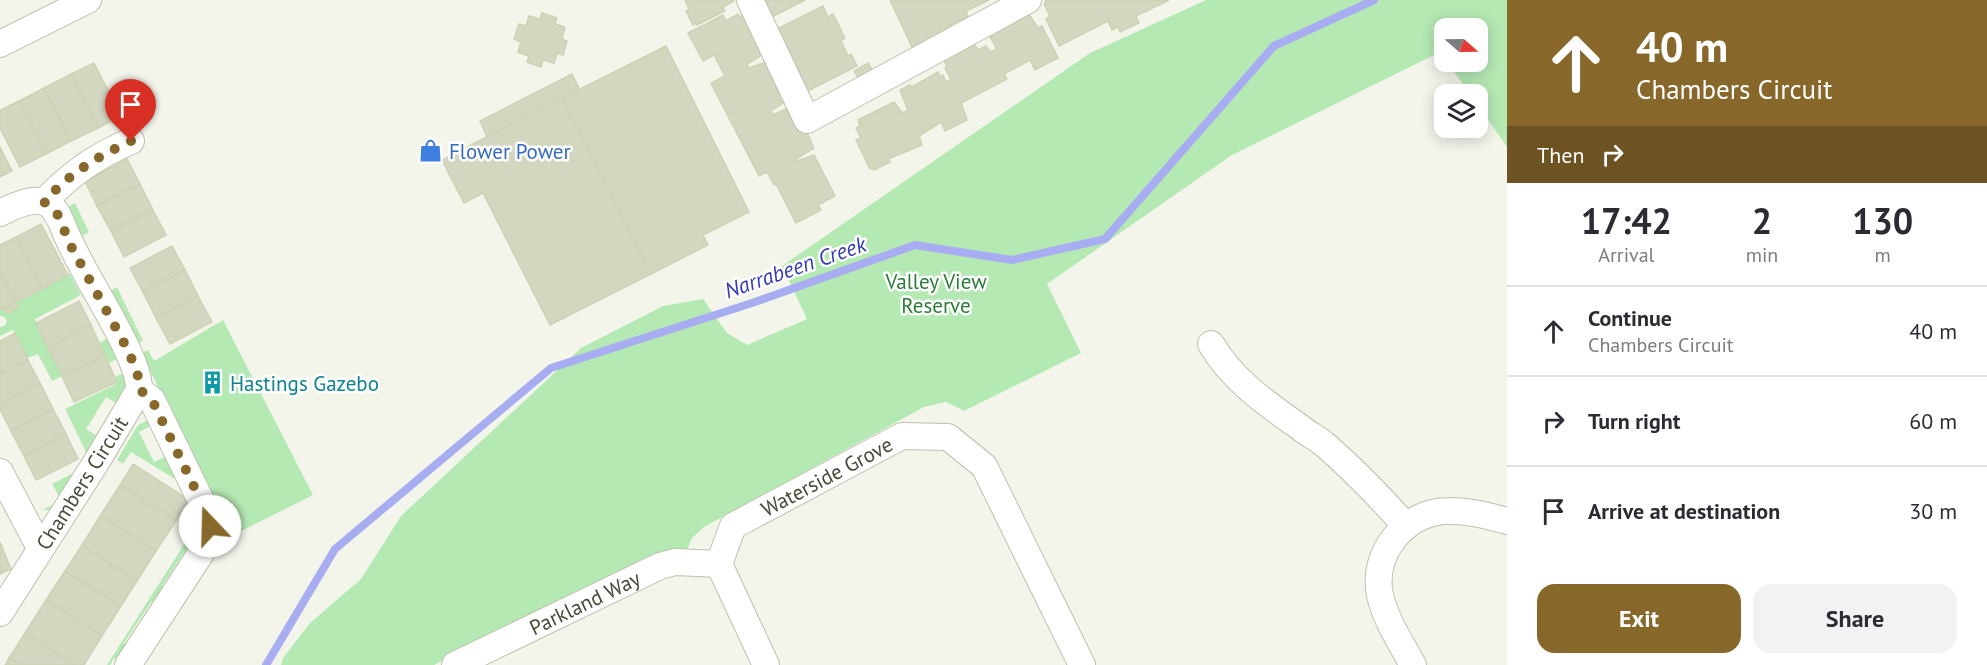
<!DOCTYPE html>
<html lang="en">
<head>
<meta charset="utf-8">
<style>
	body { margin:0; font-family:"PT Sans",sans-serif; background:#f2f2f3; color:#2b2b33; height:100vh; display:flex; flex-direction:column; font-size:22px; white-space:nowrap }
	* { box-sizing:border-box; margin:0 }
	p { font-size:20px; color:#7c7c81 }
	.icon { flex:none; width:33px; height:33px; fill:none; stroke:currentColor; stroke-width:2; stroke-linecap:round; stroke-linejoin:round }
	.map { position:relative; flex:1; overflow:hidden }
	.details { display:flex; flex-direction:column; background:#fff; width:480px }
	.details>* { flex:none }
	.top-card { background:#87682a; color:#fff; overflow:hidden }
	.needle { width:39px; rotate:110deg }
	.tools { position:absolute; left:1434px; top:18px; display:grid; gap:12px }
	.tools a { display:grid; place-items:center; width:54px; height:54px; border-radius:12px; background:#fff; box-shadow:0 3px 15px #0003; font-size:30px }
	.pin { position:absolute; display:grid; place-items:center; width:51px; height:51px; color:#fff; margin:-62px -26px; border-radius:50% 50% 50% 0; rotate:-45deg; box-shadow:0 0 6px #0007 }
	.pin .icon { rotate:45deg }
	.me { position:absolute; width:66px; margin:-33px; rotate:339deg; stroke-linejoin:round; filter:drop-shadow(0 0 4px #0008) }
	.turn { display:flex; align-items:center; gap:21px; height:126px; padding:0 30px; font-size:27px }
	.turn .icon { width:78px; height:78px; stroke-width:2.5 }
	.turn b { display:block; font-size:42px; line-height:51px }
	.then { display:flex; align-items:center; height:57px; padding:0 30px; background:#0003; gap:12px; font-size:22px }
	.eta { display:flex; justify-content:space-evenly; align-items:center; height:102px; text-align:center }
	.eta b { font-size:36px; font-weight:600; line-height:42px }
	.primary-button { display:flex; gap:12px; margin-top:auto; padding:12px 30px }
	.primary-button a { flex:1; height:69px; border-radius:18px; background:#87682a; color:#fff; font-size:24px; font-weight:600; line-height:69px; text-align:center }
	.primary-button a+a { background:#f2f2f3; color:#2b2b33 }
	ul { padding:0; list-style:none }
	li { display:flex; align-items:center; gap:18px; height:90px; padding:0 30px; border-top:2px solid #e1e1e2 }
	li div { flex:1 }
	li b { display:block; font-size:22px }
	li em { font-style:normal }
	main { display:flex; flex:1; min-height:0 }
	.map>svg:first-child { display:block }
	.green { fill:#b5e9b4 }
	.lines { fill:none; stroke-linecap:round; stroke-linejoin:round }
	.stream { stroke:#a8adf1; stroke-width:8 }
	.building { fill:#d4d7c0; stroke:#ced2b3; stroke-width:1.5 }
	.minor-casing { stroke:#bdc1ad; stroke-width:28 }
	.minor { stroke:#fff; stroke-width:26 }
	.route { stroke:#87682a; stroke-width:10; stroke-dasharray:0 18 }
	.labels { text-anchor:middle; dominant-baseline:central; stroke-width:5; stroke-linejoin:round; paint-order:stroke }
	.shop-label { font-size:21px; fill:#366cbe; stroke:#fff; text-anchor:start }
	.park-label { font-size:21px; fill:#2b7c37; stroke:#fff }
	.culture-label { font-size:21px; fill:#0d838f; stroke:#fff; text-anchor:start }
	.street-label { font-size:21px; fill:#474a38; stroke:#fff }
	.water-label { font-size:22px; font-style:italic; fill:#3138b6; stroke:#fff }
</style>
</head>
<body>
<main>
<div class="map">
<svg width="1507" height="665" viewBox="0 0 1507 665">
	<rect width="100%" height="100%" fill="#f3f5eb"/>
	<!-- green -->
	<g class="green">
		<polygon points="1206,0 1507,0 1507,147 1478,105 1478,94 1470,94 1447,62 1478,62 1478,28 1444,28 1444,58 1440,52 1232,155 1047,284 1081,353 964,411 946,402 924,407 704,527 692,538 687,550 669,551 641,560 434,665 281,665 283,658 310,623 361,579 401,516 581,348 663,306 703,299 727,333 747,345 807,319 782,266 1090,53"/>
		<polygon points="75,203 89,232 82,236 68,207"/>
		<polygon points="70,274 81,295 35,319 62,376 52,381 38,354 27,358 13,330 0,336 0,327 4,326 7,322 5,317 0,316 0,310 4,309 6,313 18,308 16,302 18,301"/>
		<polygon points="117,287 143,341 136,344 110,291"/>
		<polygon points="223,320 313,495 231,536 226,525 224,529 221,515 211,492 141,353 148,350 154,361"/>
		<polygon points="112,336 122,356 109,363 99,343"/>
		<polygon points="130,370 123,407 106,397 86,429 102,439 89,458 65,409 114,385 117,382 115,377"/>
		<polygon points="150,419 156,423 139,432 154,462 171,454 205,524 193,551 187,548 162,586 167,591 157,606 151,602 124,643 130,648 121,662 114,658 110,665 107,665 201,518 183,484 131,452 123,464 117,460 138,425"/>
		<path d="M79,470L80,475C72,488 62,513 43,510L61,500L52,484Z"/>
	</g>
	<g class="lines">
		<!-- stream -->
		<polyline class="stream" points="266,665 335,549 551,368 752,303 915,245 1012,260 1105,239 1274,46 1374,0"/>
	</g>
	<!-- building -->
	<g class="building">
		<polygon points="685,0 733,0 734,1 723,7 725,11 697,25 696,23 693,25 686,11 689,9"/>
		<polygon points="762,0 805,0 770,18"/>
		<polygon points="890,0 989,0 966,11 968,16 951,24 953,27 912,47"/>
		<polygon points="1045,0 1169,0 1136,16 1139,23 1120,32 1118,27 1112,30 1108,21 1059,46 1046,19 1050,16 1044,4 1046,3"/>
		<polygon points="823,6 828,17 833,14 845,38 841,41 848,56 851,54 857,66 808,91 777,29"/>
		<polygon points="1026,10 1038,28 1042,26 1058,58 1035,70 1030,60 1004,74 1007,79 961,103 967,120 945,131 941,122 919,136 922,145 888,159 890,162 874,170 872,168 870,169 856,140 861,138 856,128 860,126 858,120 894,102 902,113 908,110 900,90 910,85 912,87 938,72 940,76 943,75 946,82 951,80 945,68 947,67 944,60 975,45 978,50 986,46 990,52 997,49 990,37 993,36 990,29"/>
		<polygon points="542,13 557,18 555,24 565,27 562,39 567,41 563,55 557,53 554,63 543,60 541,67 527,62 529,56 518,52 521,42 514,39 519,24 526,26 529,16 540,19"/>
		<polygon points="738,14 739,17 745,14 765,53 747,64 749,68 766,62 786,101 771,111 773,115 786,109 791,119 794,117 804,126 814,148 796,159 797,161 814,155 835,196 818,205 821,210 796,223 776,184 774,185 767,172 759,176 711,83 725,76 714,55 703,61 688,33 723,15 726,21"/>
		<polygon points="666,46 749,212 703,235 708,245 651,274 562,98"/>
		<polygon points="94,63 121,116 98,128 71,74"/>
		<polygon points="868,63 878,80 864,88 854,71"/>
		<polygon points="71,74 98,128 71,141 44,88"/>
		<polygon points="572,74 580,90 487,137 480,121"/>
		<polygon points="44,88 71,141 46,154 19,101"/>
		<polygon points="562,98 651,274 550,325 483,193 464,203 442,160"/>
		<polygon points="19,101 46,154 20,167 0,128 0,110"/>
		<polygon points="0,147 12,171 0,177"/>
		<polygon points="127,159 140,184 97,206 85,181"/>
		<polygon points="140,184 153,210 111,231 97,206"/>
		<polygon points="153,210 166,235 124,257 111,231"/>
		<polygon points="41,224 68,275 42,289 16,237"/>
		<polygon points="16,237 42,289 16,302 0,271 0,245"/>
		<polygon points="172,246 185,270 143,292 130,268"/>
		<polygon points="185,270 198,296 156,318 143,292"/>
		<polygon points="0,271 16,302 0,310"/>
		<polygon points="198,296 212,322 170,344 156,318"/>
		<polygon points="79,301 91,325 48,348 36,323"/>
		<polygon points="16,302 18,308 6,314 4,309"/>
		<polygon points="91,325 105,356 62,376 48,348"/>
		<polygon points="15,333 28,360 0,374 0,341"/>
		<polygon points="105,356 117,382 74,402 62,376"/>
		<polygon points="28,360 40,383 0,404 0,374"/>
		<polygon points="215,373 223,387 210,395 202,380"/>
		<polygon points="40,383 53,409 11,431 0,409 0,404"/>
		<polygon points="53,409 66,434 24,456 11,431"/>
		<polygon points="66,434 78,459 36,480 24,456"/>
		<polygon points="133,464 189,500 176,521 120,485"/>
		<polygon points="120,485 176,521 156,551 100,516"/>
		<polygon points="100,516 156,551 137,581 82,545"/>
		<polygon points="0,542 11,569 0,574"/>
		<polygon points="82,545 137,581 121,606 65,571"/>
		<polygon points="65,571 121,606 102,636 46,600"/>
		<polygon points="46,600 102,636 84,665 75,665 25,633"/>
		<polygon points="25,633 75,665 21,665 9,658"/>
		<polygon points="9,658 21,665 5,665"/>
	</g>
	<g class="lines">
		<defs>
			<g id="minor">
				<polyline points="750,0 807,120 1028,0"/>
				<polyline points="0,44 88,0"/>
				<path d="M44,202C70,174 96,156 131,141"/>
				<path d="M0,213C12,207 35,195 48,204C59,211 63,228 69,240C88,282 116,320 133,363C137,373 139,380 139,390L97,461L0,613"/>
				<path d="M1211,344C1232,380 1267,404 1301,428C1308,434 1317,438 1324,444C1353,469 1380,497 1406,526"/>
				<polyline points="0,472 40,548"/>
				<path d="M128,665L203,550C210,534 210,526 205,509L152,400L139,390"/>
				<path id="s1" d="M455,665L660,566L675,562L719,564"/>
				<path id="s2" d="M766,665L719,564L733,526L902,436L948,437L984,466L1082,665"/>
				<path d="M1413,665C1401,643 1385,619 1380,595C1371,553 1406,511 1448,511C1468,510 1488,516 1507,521"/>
			</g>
		</defs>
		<!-- minor casing -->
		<use href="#minor" class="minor-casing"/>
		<!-- minor -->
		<use href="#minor" class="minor"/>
	</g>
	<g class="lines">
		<!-- route -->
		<path class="route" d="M131,141C97,157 70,173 44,202L56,211L72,248L129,352L139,379L140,390L152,400L198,495L210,526"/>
	</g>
	<!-- icons -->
	<defs>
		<symbol id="shop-bare" viewBox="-9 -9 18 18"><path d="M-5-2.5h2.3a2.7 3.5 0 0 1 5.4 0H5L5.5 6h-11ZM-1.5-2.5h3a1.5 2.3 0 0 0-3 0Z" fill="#3f7fe0" stroke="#fff" stroke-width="2.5" paint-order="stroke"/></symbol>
		<symbol id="building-bare" viewBox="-9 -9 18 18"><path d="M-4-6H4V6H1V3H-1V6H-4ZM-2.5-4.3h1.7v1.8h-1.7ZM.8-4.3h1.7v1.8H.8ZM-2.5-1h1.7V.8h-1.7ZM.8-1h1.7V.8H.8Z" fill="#0f9aa8" stroke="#fff" stroke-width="2.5" paint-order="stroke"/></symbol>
	</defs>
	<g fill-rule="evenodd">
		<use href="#shop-bare" x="414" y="134" width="33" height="33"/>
		<use href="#building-bare" x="196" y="366" width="33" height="33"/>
	</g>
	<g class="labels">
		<!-- shop labels -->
		<g class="shop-label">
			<text x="449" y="151">Flower Power</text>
		</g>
		<!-- park labels -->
		<g class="park-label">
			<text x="936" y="281">Valley View<tspan x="936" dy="24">Reserve</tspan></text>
		</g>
		<!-- culture labels -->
		<g class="culture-label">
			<text x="230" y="383">Hastings Gazebo</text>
		</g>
		<!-- street labels -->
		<g class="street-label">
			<text stroke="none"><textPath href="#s2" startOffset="258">Waterside Grove</textPath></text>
			<text transform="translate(82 483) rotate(-58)">Chambers Circuit</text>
			<text stroke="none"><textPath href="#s1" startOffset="144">Parkland Way</textPath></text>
		</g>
		<!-- water labels -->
		<g class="water-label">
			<text transform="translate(795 267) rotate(-19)">Narrabeen Creek</text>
		</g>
	</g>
</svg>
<div class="tools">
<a><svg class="needle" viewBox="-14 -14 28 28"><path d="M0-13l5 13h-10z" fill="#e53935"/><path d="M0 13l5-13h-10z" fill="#7c7c81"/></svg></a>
<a><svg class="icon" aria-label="layers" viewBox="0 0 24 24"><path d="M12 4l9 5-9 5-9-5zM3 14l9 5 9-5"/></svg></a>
</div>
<div class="pin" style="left:131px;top:141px;background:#d93025"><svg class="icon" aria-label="arrive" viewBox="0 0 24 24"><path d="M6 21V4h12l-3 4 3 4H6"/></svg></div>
<svg class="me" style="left:210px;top:526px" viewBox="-20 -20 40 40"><circle r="19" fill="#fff"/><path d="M0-13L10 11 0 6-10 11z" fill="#87682a"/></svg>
</div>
<section class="details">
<div class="top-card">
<div class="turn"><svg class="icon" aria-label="ahead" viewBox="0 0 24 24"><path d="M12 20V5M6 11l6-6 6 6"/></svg><div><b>40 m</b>Chambers Circuit</div></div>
<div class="then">Then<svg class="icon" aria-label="right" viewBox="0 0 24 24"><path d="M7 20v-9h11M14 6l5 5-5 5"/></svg></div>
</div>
<div class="eta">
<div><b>17:42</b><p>Arrival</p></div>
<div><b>2</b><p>min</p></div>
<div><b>130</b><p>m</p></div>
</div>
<ul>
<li><svg class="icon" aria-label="ahead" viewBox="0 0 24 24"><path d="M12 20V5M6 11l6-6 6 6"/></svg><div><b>Continue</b><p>Chambers Circuit</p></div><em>40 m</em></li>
<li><svg class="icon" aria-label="right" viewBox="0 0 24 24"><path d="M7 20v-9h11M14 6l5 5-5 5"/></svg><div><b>Turn right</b></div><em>60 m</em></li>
<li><svg class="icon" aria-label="arrive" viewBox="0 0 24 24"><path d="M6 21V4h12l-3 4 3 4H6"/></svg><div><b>Arrive at destination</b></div><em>30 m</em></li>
</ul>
<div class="primary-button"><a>Exit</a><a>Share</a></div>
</section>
</main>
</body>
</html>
